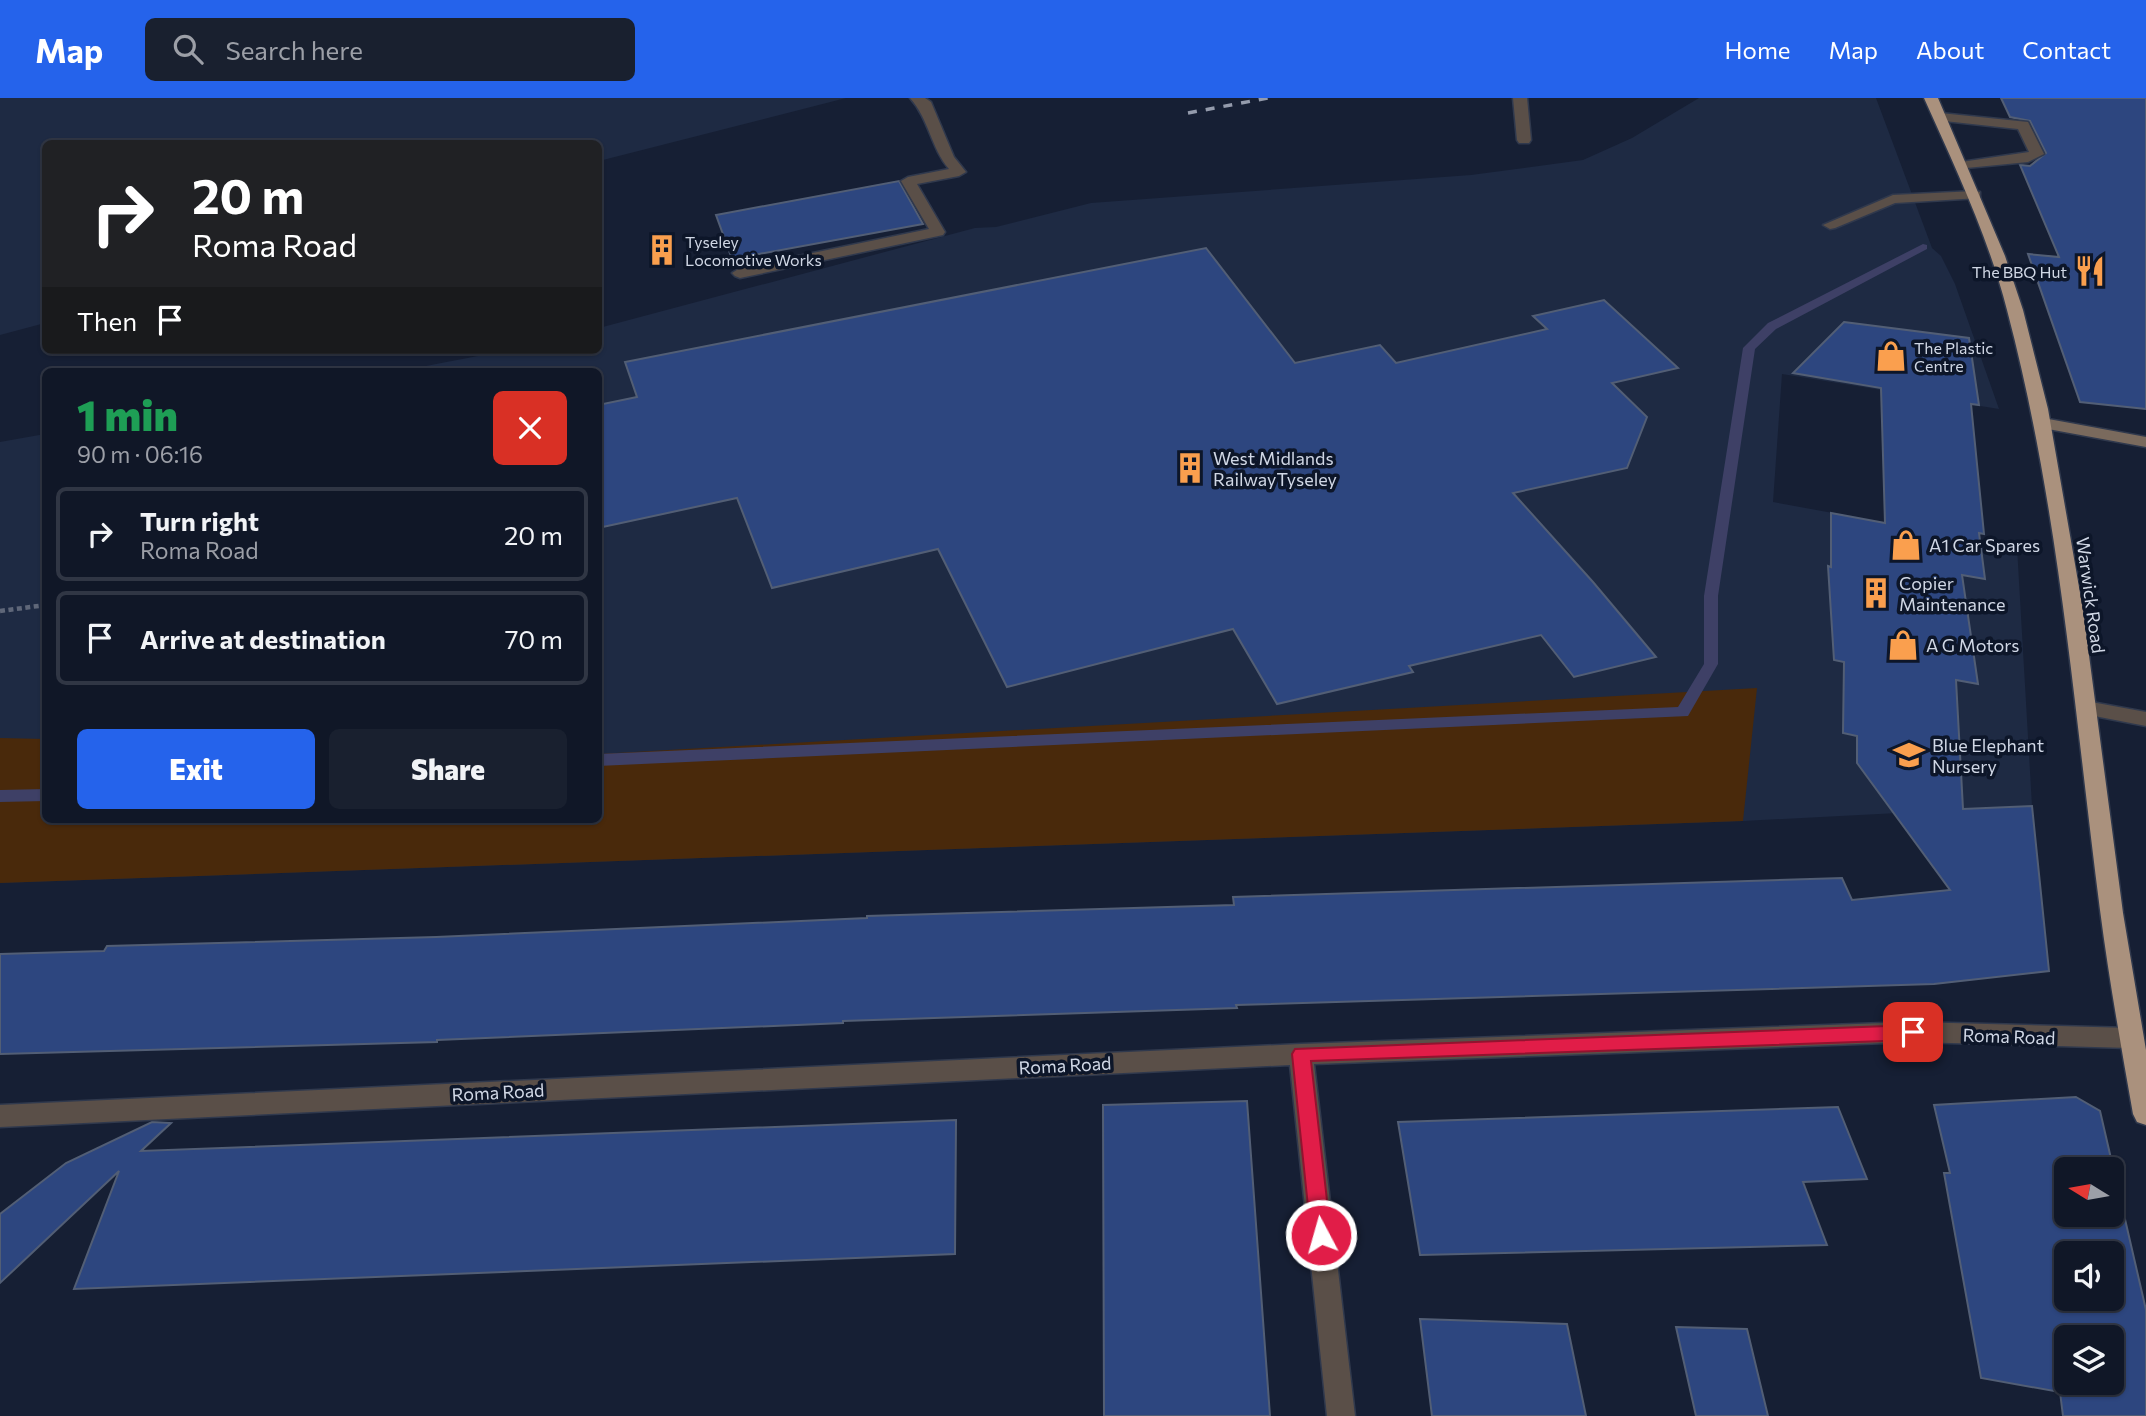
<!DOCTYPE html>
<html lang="en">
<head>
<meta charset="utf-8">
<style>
	body { margin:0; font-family:Commissioner,sans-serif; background:#19202f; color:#f1f3f6; height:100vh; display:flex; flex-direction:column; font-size:26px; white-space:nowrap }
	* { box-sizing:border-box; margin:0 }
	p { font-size:23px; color:#9c9fa7 }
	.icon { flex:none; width:38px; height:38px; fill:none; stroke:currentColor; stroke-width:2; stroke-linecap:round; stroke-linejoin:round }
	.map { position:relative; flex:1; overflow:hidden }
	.drawer { position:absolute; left:42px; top:270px; width:560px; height:455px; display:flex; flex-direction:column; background:#101727; border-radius:10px; box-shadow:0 2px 5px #0004,0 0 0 2px #303644 }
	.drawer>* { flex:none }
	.hud { position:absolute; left:42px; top:42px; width:560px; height:214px; border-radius:10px; box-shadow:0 2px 5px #0004,0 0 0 2px #303644; background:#202124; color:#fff; overflow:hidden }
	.needle { width:46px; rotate:281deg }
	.tools { position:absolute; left:2054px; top:1059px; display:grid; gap:14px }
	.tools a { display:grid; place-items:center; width:70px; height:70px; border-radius:10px; background:#101727; box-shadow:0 2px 5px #0004,0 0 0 2px #303644; font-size:35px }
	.pin { position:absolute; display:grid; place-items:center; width:60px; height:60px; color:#fff; margin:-30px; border-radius:14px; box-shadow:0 4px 10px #0006 }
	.me { position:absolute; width:77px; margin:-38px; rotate:354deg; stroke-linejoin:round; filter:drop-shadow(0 0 5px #0008) }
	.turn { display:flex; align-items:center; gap:24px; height:147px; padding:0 35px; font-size:32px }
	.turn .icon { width:91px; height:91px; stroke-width:2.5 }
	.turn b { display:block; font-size:49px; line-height:60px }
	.then { display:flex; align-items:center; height:66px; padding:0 35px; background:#0003; gap:14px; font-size:26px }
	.round { display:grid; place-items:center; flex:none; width:74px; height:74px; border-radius:10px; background:#19202f }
	.headline { display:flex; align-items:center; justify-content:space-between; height:119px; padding:0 35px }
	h1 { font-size:42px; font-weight:800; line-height:52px; color:#1e9e55 }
	.cta { display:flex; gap:14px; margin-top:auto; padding:14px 35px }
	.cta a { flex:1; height:80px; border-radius:10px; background:#2563eb; color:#fff; font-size:28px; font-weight:800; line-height:80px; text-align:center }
	.cta a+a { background:#19202f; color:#f1f3f6 }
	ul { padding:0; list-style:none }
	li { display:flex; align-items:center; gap:21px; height:94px; margin:0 14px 10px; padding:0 21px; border:4px solid #303644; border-radius:10px }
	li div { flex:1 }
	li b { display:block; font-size:26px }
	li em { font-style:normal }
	header { display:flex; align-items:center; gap:42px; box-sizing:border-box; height:98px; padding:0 35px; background:#2563eb; color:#fff }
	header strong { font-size:33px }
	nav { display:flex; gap:38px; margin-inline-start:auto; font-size:24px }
	.search { width:490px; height:63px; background:#19202f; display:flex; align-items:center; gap:18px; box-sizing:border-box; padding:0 24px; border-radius:10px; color:#9c9fa7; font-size:26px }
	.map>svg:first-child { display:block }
	.built { fill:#1e2a43 }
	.green { fill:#49290b }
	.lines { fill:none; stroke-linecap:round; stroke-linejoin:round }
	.stream { fill:#3e4066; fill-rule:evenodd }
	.building { fill:#2d467f; stroke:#525e75; stroke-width:2; fill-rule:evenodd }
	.lane-casing { stroke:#30394d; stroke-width:3 }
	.street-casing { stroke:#30394d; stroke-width:3 }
	.secondary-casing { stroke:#30394d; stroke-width:3 }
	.highway-casing { stroke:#30394d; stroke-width:3 }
	.path { stroke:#5f6779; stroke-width:4.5; stroke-dasharray:5 3.5; stroke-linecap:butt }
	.lane { fill:#5a4f48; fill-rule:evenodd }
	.street { fill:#5a4f48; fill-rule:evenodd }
	.secondary { fill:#7a6a5d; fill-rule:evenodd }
	.highway { fill:#aa917d; fill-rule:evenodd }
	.rail { stroke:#949bac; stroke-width:3.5; stroke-dasharray:9 9; stroke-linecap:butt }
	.route { fill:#e11d48; stroke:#92132f; stroke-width:2 }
	.labels { text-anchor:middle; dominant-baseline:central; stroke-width:7; stroke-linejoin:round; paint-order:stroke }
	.far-poi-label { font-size:16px; fill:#d0d7e5; stroke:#0d1629; text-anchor:start }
	.poi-label { font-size:18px; fill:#d0d7e5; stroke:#0d1629; text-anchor:start }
	.street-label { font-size:18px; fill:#d0d7e5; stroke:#0d1629 }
</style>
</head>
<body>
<header>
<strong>Map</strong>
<div class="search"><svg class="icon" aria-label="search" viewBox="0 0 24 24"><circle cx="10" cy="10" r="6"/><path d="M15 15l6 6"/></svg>Search here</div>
<nav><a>Home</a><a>Map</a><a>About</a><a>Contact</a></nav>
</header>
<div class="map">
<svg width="2146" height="1318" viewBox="0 0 2146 1318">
	<rect width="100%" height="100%" fill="#161f34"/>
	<!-- built -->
	<g class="built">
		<polygon points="0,0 846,0 599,63 598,46 46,46 45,225 0,237"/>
		<polygon points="1699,0 1876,0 1932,150 1941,158 1955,186 1999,311 1782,276 1773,404 2017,449 2032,708 1743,723 0,785 0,344 45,336 46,721 598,721 598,273 400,273 509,252 598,252 599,230 975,130 996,129 1091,105 1471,77 1583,62 1632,40"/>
	</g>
	<!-- green -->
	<polygon class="green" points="1757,590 1743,723 0,785 0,640 45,641 46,721 598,721 599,656"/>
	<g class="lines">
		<!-- stream -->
		<g class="stream">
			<polygon points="1923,146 1927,147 1927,151 1776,231 1755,251 1718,498 1718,566 1688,618 598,668 598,656 1678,609 1704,566 1704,498 1743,250 1768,225"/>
			<polygon points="46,691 46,703 0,704 0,692"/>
		</g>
	</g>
	<!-- building -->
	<g class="building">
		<polygon points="2001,0 2146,0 2146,311 2080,304 2028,156 2059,159 2020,67 2030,68 2046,55 2030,23 2010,19"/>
		<polygon points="899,83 923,126 732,161 716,117"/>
		<polygon points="1206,150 1295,265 1380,247 1396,265 1547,231 1533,218 1604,202 1678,270 1612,285 1647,319 1627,370 1513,395 1593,484 1656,559 1574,579 1541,537 1409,568 1413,574 1277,606 1233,531 1007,589 938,451 772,490 737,400 598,430 598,307 637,299 625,264"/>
		<polygon points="1844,224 1969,240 1979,307 1971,306 1984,436 1979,435 1985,481 1962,477 1978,586 1956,582 1963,711 2032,708 2049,873 1934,886 1236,907 1237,910 843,923 843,925 437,942 437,944 0,956 0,856 104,853 107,848 436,839 867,820 867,818 1234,807 1233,799 1842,780 1852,802 1950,792 1857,665 1857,638 1843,635 1844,564 1834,562 1828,468 1831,469 1831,415 1885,425 1881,290 1793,275"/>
		<path d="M2076,999L2100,1013L2146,1212V1318H2063L2060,1294L1981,1280L1944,1075H1950L1934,1007ZM2067,1071H2112V1116H2067ZM2067,1155H2112V1200H2067ZM2067,1239H2112V1284H2067Z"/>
		<polygon points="1247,1003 1270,1318 1104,1318 1103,1007"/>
		<polygon points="1838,1009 1867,1081 1803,1084 1827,1147 1420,1157 1398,1024"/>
		<polygon points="956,1022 955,1156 74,1191 119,1073 0,1185 0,1116 66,1065 152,1024 171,1025 141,1053"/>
		<polygon points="1420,1221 1567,1226 1586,1318 1432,1318"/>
		<polygon points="1676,1229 1747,1231 1768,1318 1696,1318"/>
	</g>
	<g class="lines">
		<defs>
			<g id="lane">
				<path d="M910,0H925L931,4L954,59L966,74L959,78L917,86L945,134L943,137L740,180L735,178L732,175L740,170L929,131L901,83L908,79L949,71C931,50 929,21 910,0Z"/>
				<polygon points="1513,0 1527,0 1531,42 1529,45 1519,45 1517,42"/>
				<polygon points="1940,15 2028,24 2044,56 2028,64 1956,71 1956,65 1961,64 2029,54 2018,31 1935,22 1933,19"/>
				<polygon points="1975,93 1980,94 1980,100 1895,105 1835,130 1830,131 1823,127 1893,97"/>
			</g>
			<g id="street">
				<polygon points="2086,603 2146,614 2146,628 2079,615 2076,610 2079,605"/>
				<polygon points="1913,924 2130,930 2139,933 2142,940 2139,947 2130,950 1913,944 1314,966 1355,1318 1327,1318 1290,967 0,1029 0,1007 1301,946"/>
			</g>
			<polygon id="secondary" points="2043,320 2146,339 2146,349 2037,329 2034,325"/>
			<path id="highway" d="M1924,0H1938L2005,158L2023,212L2048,311L2083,512L2123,815L2146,952V1027L2137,1024L2133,1016C2121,948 2109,881 2100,812C2074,611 2059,408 2007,212C1988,138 1955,69 1924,0Z"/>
		</defs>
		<!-- lane casing -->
		<use href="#lane" class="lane-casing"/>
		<!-- street casing -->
		<use href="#street" class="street-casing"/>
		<!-- secondary casing -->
		<use href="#secondary" class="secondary-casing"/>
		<!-- highway casing -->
		<use href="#highway" class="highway-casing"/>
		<!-- path -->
		<polyline class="path" points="0,513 46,507"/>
		<!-- lane -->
		<use href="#lane" class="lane"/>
		<!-- street -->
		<use href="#street" class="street"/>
		<!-- secondary -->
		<use href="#secondary" class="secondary"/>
		<!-- highway -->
		<use href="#highway" class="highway"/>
		<!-- rail -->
		<polyline class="rail" points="1188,15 1268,0"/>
	</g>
	<!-- route -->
	<polygon class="route" points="1913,927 1919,929 1922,934 1919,940 1913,942 1311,963 1331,1137 1328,1144 1321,1146 1314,1144 1311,1137 1292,956 1295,951"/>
	<!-- icons -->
	<defs>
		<symbol id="building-bare" viewBox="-9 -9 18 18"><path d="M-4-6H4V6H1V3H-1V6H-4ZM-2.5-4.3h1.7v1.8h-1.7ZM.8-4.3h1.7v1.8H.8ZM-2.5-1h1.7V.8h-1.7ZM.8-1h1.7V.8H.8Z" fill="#fa9f4e" stroke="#0d1629" stroke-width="2.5" paint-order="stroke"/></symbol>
		<symbol id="restaurant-bare" viewBox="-9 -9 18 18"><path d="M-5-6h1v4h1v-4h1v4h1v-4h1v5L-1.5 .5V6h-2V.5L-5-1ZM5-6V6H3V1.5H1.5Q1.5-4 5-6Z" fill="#fa9f4e" stroke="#0d1629" stroke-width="2.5" paint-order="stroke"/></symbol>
		<symbol id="shop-bare" viewBox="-9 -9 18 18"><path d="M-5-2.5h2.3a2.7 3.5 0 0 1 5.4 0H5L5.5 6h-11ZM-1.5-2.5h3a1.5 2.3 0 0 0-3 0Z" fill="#fa9f4e" stroke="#0d1629" stroke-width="2.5" paint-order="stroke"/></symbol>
		<symbol id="school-bare" viewBox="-9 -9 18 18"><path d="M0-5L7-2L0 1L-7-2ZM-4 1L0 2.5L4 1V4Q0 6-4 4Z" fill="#fa9f4e" stroke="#0d1629" stroke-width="2.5" paint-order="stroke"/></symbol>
	</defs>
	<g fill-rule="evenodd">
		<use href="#building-bare" x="640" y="130" width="44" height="44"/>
		<use href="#restaurant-bare" x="2068" y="151" width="44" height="44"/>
		<use href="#shop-bare" x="1869" y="236" width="44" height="44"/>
		<use href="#building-bare" x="1168" y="348" width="44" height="44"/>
		<use href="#shop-bare" x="1884" y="425" width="44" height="44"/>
		<use href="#building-bare" x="1854" y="473" width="44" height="44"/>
		<use href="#shop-bare" x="1881" y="525" width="44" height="44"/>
		<use href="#school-bare" x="1887" y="635" width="44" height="44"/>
	</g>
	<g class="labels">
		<!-- far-poi labels -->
		<g class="far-poi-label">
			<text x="685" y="143">Tyseley<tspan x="685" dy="18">Locomotive Works</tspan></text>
			<text x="2067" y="173" text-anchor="end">The BBQ Hut</text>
			<text x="1914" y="249">The Plastic<tspan x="1914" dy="18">Centre</tspan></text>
		</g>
		<!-- poi labels -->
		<g class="poi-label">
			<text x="1213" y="360">West Midlands<tspan x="1213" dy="21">RailwayTyseley</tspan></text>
			<text x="1929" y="447">A1 Car Spares</text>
			<text x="1899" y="485">Copier<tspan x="1899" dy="21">Maintenance</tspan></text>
			<text x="1926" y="547">A G Motors</text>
			<text x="1932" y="647">Blue Elephant<tspan x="1932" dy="21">Nursery</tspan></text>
		</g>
		<!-- street labels -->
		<g class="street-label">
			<text transform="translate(2091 497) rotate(82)">Warwick Road</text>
			<text transform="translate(2009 938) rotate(2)">Roma Road</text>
			<text transform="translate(1065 967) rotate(-3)">Roma Road</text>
			<text transform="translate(498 994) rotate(-3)">Roma Road</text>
		</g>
	</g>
</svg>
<div class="tools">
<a><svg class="needle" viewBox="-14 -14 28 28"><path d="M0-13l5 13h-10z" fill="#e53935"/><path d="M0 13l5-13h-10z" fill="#9c9fa7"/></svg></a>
<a><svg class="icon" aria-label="sound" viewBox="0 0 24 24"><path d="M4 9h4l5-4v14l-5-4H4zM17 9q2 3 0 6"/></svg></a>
<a><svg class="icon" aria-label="layers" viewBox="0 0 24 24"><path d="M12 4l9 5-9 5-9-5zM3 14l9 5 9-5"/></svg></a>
</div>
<div class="pin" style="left:1913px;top:934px;background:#d93025"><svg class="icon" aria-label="arrive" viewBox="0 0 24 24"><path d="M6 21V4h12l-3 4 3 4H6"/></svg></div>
<svg class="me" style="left:1321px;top:1137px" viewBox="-20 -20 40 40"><circle r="17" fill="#e11d48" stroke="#fff" stroke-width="3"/><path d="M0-11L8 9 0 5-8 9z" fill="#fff"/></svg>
<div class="hud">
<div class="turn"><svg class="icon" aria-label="right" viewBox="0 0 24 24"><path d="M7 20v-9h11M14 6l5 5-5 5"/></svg><div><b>20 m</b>Roma Road</div></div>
<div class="then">Then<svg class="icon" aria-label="arrive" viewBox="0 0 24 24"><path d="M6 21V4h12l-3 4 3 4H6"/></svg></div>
</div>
<section class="drawer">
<div class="headline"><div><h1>1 min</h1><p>90 m · 06:16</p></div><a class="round" style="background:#d93025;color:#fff"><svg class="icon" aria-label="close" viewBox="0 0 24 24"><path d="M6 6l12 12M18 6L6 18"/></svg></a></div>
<ul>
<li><svg class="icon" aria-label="right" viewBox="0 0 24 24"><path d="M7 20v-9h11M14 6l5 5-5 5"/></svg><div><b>Turn right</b><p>Roma Road</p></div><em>20 m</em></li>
<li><svg class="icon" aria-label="arrive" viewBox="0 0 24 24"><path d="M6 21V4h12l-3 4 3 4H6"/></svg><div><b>Arrive at destination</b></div><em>70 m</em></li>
</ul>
<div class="cta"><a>Exit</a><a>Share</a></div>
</section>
</div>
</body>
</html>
